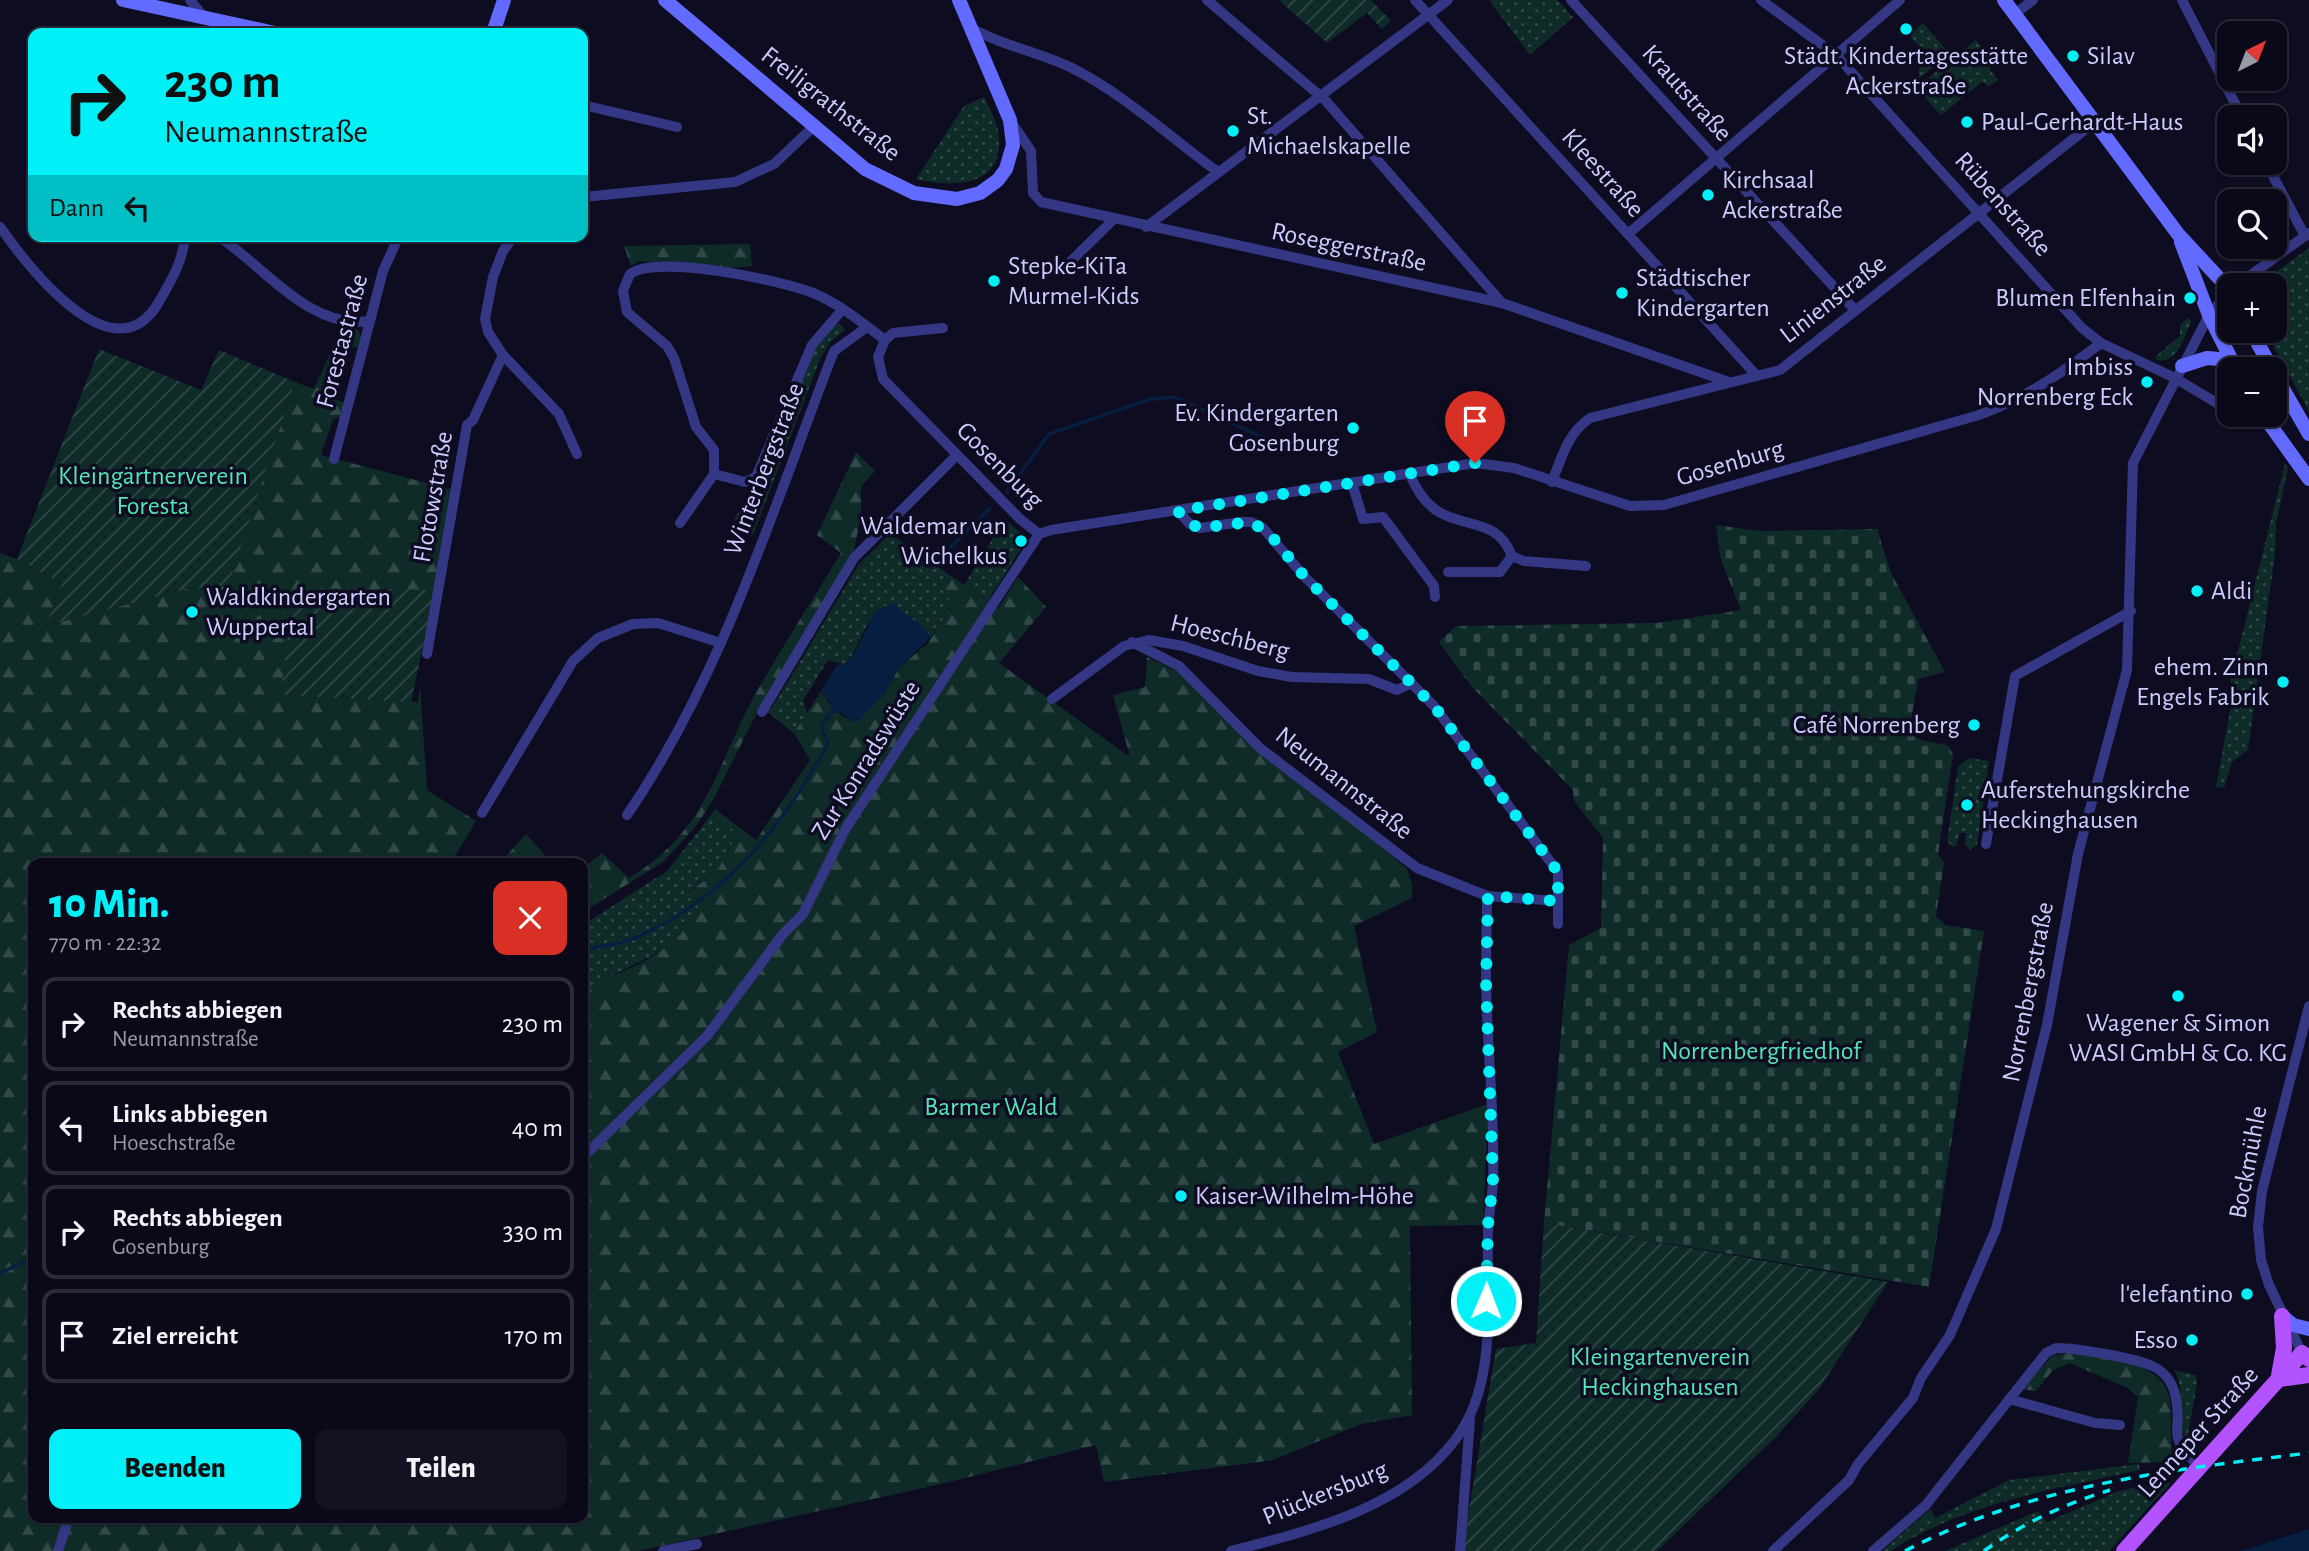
<!DOCTYPE html>
<html lang="de">
<head>
<meta charset="utf-8">
<style>
	body { margin:0; font-family:"Alegreya Sans",sans-serif; background:#131222; color:#f1f3f6; height:100vh; display:flex; flex-direction:column; font-size:26px; white-space:nowrap }
	* { box-sizing:border-box; margin:0 }
	p { font-size:23px; color:#999aa2 }
	.icon { flex:none; width:38px; height:38px; fill:none; stroke:currentColor; stroke-width:2; stroke-linecap:round; stroke-linejoin:round }
	.map { position:relative; flex:1; overflow:hidden }
	.panel { position:absolute; left:28px; top:858px; width:560px; height:665px; display:flex; flex-direction:column; background:#0a0919; border-radius:14px; box-shadow:0 2px 5px #0004,0 0 0 2px #2a2a38 }
	.panel>* { flex:none }
	.guide { position:absolute; left:28px; top:28px; width:560px; height:214px; border-radius:14px; box-shadow:0 2px 5px #0004,0 0 0 2px #2a2a38; background:#00f0f7; color:#111; overflow:hidden }
	.needle { width:46px; rotate:42deg }
	.fabs { position:absolute; left:2217px; top:21px; display:grid; gap:14px }
	.fabs a { display:grid; place-items:center; width:70px; height:70px; border-radius:14px; background:#0a0919; box-shadow:0 2px 5px #0004,0 0 0 2px #2a2a38; font-size:35px }
	.pin { position:absolute; display:grid; place-items:center; width:60px; height:60px; color:#fff; margin:-72px -30px; border-radius:50% 50% 50% 0; rotate:-45deg; box-shadow:0 0 7px #0007 }
	.pin .icon { rotate:45deg }
	.me { position:absolute; width:77px; margin:-38px; rotate:1deg; stroke-linejoin:round; filter:drop-shadow(0 0 5px #0008) }
	.turn { display:flex; align-items:center; gap:24px; height:147px; padding:0 21px; font-size:32px }
	.turn .icon { width:91px; height:91px; stroke-width:2.5 }
	.turn b { display:block; font-size:49px; line-height:60px }
	.then { display:flex; align-items:center; height:66px; padding:0 21px; background:#0003; gap:14px; font-size:26px }
	.round { display:grid; place-items:center; flex:none; width:74px; height:74px; border-radius:14px; background:#131222 }
	.summary { display:flex; align-items:center; justify-content:space-between; height:119px; padding:0 21px }
	h1 { font-size:42px; font-weight:800; line-height:52px; color:#00f0f7 }
	.primary-button { display:flex; gap:14px; margin-top:auto; padding:14px 21px }
	.primary-button a { flex:1; height:80px; border-radius:14px; background:#00f0f7; color:#111; font-size:28px; font-weight:800; line-height:80px; text-align:center }
	.primary-button a+a { background:#131222; color:#f1f3f6 }
	ul { padding:0; list-style:none }
	li { display:flex; align-items:center; gap:21px; height:94px; margin:0 14px 10px; padding:0 7px; border:4px solid #2a2a38; border-radius:14px }
	li div { flex:1 }
	li b { display:block; font-size:26px }
	li em { font-style:normal }
	.map>svg:first-child { display:block }
	.grass { fill:url(#grass-dots) }
	.forest { fill:url(#forest-firs) }
	.cemetery { fill:url(#cemetery-stones) }
	.garden { fill:url(#garden-furrows) }
	.water { fill:#061f40 }
	.lines { fill:none; stroke-linecap:round; stroke-linejoin:round }
	.stream { stroke:#061f40; stroke-width:3.5 }
	.street { stroke:#343783; stroke-width:10 }
	.secondary { stroke:#636aff; stroke-width:14 }
	.primary { stroke:#b253ff; stroke-width:16 }
	.rail { stroke:#00f0f7; stroke-width:3.5; stroke-dasharray:10 9; stroke-linecap:butt }
	.route { stroke:#00f0f7; stroke-width:12; stroke-dasharray:0 21.6 }
	.poi-dot { fill:#00f0f7; stroke:#0e0c21; stroke-width:2.5 }
	.labels { text-anchor:middle; dominant-baseline:central; stroke-width:7; stroke-linejoin:round; paint-order:stroke }
	.poi-label { font-size:26px; fill:#ceccff; stroke:#0e0c21; text-anchor:start }
	.street-label { font-size:26px; fill:#ceccff; stroke:#0e0c21 }
	.park-label { font-size:26px; fill:#52e5b6; stroke:#0e0c21 }
</style>
</head>
<body>
<div class="map">
<svg width="2309" height="1551" viewBox="0 0 2309 1551">
	<defs>
		<pattern id="grass-dots" width="8" height="8" patternUnits="userSpaceOnUse" patternTransform="scale(1.75)"><rect width="8" height="8" fill="#0f2b28"/><path d="M2 2h.1M6 6h.1" fill="none" stroke="#314948" stroke-width="1.8" stroke-linecap="round"/></pattern>
		<pattern id="forest-firs" width="22" height="20" patternUnits="userSpaceOnUse" patternTransform="scale(1.75)"><rect width="22" height="20" fill="#0f2b28"/><path d="M5 1l3.5 6h-7zM16 11l3.5 6h-7z" fill="#314948"/></pattern>
		<pattern id="cemetery-stones" width="16" height="16" patternUnits="userSpaceOnUse" patternTransform="scale(1.75)"><rect width="16" height="16" fill="#0f2b28"/><path d="M2 7V4a2 2 0 0 1 4 0v3zM10 15v-3a2 2 0 0 1 4 0v3z" fill="#314948"/></pattern>
		<pattern id="garden-furrows" width="10" height="10" patternUnits="userSpaceOnUse" patternTransform="scale(1.75)"><rect width="10" height="10" fill="#0f2b28"/><path d="M-1 1l2-2M0 10L10 0M9 11l2-2" fill="none" stroke="#314948"/></pattern>
	</defs>
	<rect width="100%" height="100%" fill="#0e0c21"/>
	<!-- grass -->
	<g class="grass">
		<polygon points="1489,0 1557,0 1573,17 1530,55"/>
		<polygon points="1923,23 1950,54 1919,78 1919,60 1925,54 1909,35"/>
		<polygon points="1976,40 1990,60 1990,70 1998,80 1989,86 1982,82 1941,115 1925,98 1922,83"/>
		<path d="M984,97C990,110 999,124 999,139C1002,189 949,187 916,179L964,106Z"/>
		<polygon points="2309,248 2309,411 2265,331 2275,331 2275,285 2259,285"/>
		<path d="M2189,317L2191,322C2183,338 2178,364 2156,360V356L2180,336V325Z"/>
		<path d="M839,323L845,330L830,342L820,359L753,535L734,519C739,512 745,505 750,497C778,455 796,348 839,323Z"/>
		<polygon points="2285,464 2288,469 2276,523 2275,554 2248,750 2232,762 2224,788 2216,787 2235,684 2230,683"/>
		<polygon points="1005,519 1027,539 988,601 964,585"/>
		<path d="M890,534L947,573L941,586L953,605L931,637L889,605C865,611 861,648 845,665L828,660L803,701L807,713L794,733L766,711L773,706L859,564Z"/>
		<polygon points="1969,758 1989,761 1977,845 1970,850 1965,844 1966,833 1960,833 1956,846 1953,847 1947,841 1958,767"/>
		<polygon points="711,815 738,833 717,871 688,892 699,907 693,922 674,944 612,976 583,1043 583,925 667,871"/>
		<path d="M2174,1370L2196,1375L2197,1384L2187,1440C2173,1421 2188,1391 2174,1370Z"/>
		<path d="M2139,1464L2140,1470C2054,1489 1966,1503 1890,1551H1882L1931,1509L1935,1518L2009,1480Z"/>
		<polygon points="2166,1482 2171,1483 2109,1551 1945,1551 2038,1511 2047,1522 2119,1491"/>
	</g>
	<!-- forest -->
	<g class="forest">
		<polygon points="750,244 752,266 724,269 639,261 631,266 624,246"/>
		<path d="M343,325L358,330L361,336L359,347L347,348L334,399L345,403L341,417L333,419L321,455L453,490L435,590L280,695L418,702L420,684L427,790L476,821L451,863H33V1517H583V989C624,971 681,952 698,907L688,893L717,871L738,833L711,815L715,809L756,840L810,760L794,733L821,691L835,711L853,722L885,692L899,668L928,643L953,605L941,586L947,573L998,608L1018,577L1046,607L999,663L1130,757L1113,695L1145,687L1147,657L1181,673L1407,869L1412,884V898L1354,926L1377,1032L1338,1052L1374,1144L1488,1104L1483,1225L1410,1226L1412,1415L1361,1424L1273,1460L1104,1482L1096,1445L945,1483L638,1551H0V553L17,559L62,584L45,626L185,589L227,586L295,382L314,389Z"/>
		<path d="M856,452L875,471L861,487V515L854,550L762,703L713,800L696,826L663,862L583,912V868L602,853L629,878C710,830 717,760 760,686C786,641 814,597 841,553L817,535Z"/>
		<polygon points="526,834 552,863 500,863"/>
		<path d="M2070,1353C2103,1360 2166,1359 2170,1402C2172,1422 2170,1442 2173,1462L2128,1463L2138,1397L2126,1387L2069,1363L2053,1370L2036,1391L2022,1389L2052,1356Z"/>
	</g>
	<!-- cemetery -->
	<polygon class="cemetery" points="1716,525 1759,531 1877,529 1891,573 1945,672 1918,679 1909,732 1920,740 1947,745 1953,754 1938,854 1944,863 1936,916 1945,925 1984,931 1929,1287 1544,1223 1569,945 1601,928 1603,838 1574,801 1573,790 1472,687 1439,642 1456,626 1657,623 1741,610 1721,560"/>
	<!-- garden -->
	<g class="garden">
		<polygon points="1279,0 1371,0 1391,21 1382,29 1367,13 1327,43"/>
		<polygon points="99,349 201,390 219,350 295,382 228,586 185,589 45,626 62,584 17,559"/>
		<polygon points="295,588 435,590 411,702 280,695"/>
		<polygon points="1544,1223 1888,1282 1819,1389 1776,1437 1657,1551 1462,1551 1496,1349 1536,1343"/>
	</g>
	<!-- water -->
	<g class="water">
		<path d="M895,603C904,616 923,623 931,637L899,668L885,692L858,722H853L839,711L830,714L831,703L821,691L837,665H845L857,649L875,611Z"/>
		<polygon points="2309,1529 2309,1551 2241,1551"/>
	</g>
	<g class="lines">
		<!-- stream -->
		<g class="stream">
			<polyline points="1007,492 1049,434 1151,399 1175,397 1277,444 1294,440"/>
			<polyline points="931,567 990,508"/>
			<path d="M583,951C599,945 619,945 635,938C724,899 783,827 828,743L821,727L833,710"/>
			<polyline points="0,1273 33,1258"/>
		</g>
		<!-- street -->
		<g class="street">
			<polyline points="190,0 204,17"/>
			<polyline points="1207,0 1325,100 1502,303"/>
			<polyline points="1415,0 1757,376"/>
			<polyline points="1571,0 1855,310"/>
			<polyline points="1761,0 1836,55 2082,328 2101,343 2175,378 2230,411"/>
			<polyline points="2182,0 2242,117"/>
			<polyline points="2015,14 2033,0"/>
			<path d="M969,27C1002,46 1040,52 1074,69C1125,95 1171,138 1218,172"/>
			<polyline points="583,105 677,127"/>
			<polyline points="1010,120 1031,151 1033,193 1041,202 1502,303 1729,382"/>
			<polyline points="2266,163 2305,236"/>
			<polyline points="583,197 735,182 774,164 814,126"/>
			<path d="M0,227C29,268 116,381 160,300C172,279 183,261 185,236"/>
			<polyline points="1146,227 1448,0"/>
			<polyline points="1628,234 1900,0"/>
			<path d="M218,236C264,266 309,330 370,321"/>
			<polyline points="514,236 503,251 493,277 485,319 488,332 503,355 559,414 577,454"/>
			<polyline points="1069,263 1114,219"/>
			<polyline points="2237,285 2309,233"/>
			<path d="M842,310L812,345L756,477L745,482L714,474V450L696,427L674,358L667,346L627,312L623,291L630,274C658,254 779,280 813,293C838,303 863,323 885,340L893,333L943,328"/>
			<polyline points="885,340 878,357 883,379 1020,519 1039,534"/>
			<polyline points="2236,415 2248,422"/>
			<polyline points="334,459 383,271 399,236"/>
			<path d="M1409,473C1416,488 1424,503 1439,512C1468,529 1497,518 1512,556L1524,561L1586,566"/>
			<path d="M1552,482C1562,457 1567,434 1590,418L1780,370L2096,121"/>
			<polyline points="1352,483 1363,519 1383,517 1434,586 1435,597"/>
			<polyline points="1178,511 1190,524 1200,528 1241,522 1251,522 1263,528 1304,576 1434,706 1558,872 1558,924"/>
			<polyline points="680,523 714,474"/>
			<path d="M1039,534L1051,530L1475,463L1514,468L1630,506L1664,505L1979,415C2028,397 2060,374 2101,343"/>
			<polyline points="1448,572 1500,572 1512,556"/>
			<polyline points="1132,642 1179,666 1260,748 1417,868 1487,896 1558,901"/>
			<polyline points="427,654 467,425 473,420 503,355"/>
			<polyline points="1052,699 1124,646 1149,640 1183,646 1258,671 1292,677 1369,679 1397,690 1412,683"/>
			<polyline points="762,712 854,558 957,455"/>
			<polyline points="482,813 573,661 598,638 633,624 658,623 721,643"/>
			<path d="M627,815C723,675 773,508 834,351L867,327"/>
			<polyline points="1986,844 2015,676 2131,611"/>
			<polyline points="583,1157 707,1036 783,934 803,914 846,828 1039,534"/>
			<polyline points="2302,1353 2269,1285 2261,1260 2258,1227 2262,1191 2309,1006"/>
			<polyline points="2009,1399 2095,1423 2120,1425"/>
			<polyline points="58,1551 69,1517"/>
			<polyline points="663,1551 697,1544"/>
			<path d="M1231,1551C1309,1531 1404,1508 1455,1440C1499,1383 1486,1298 1488,1230C1489,1214 1492,1198 1493,1182C1495,1115 1487,1048 1486,981C1486,953 1487,924 1487,896"/>
			<polyline points="1460,1551 1470,1420"/>
			<polyline points="1773,1551 1849,1480 1858,1464 1913,1398 1921,1378 1950,1335 1996,1229 2047,1025 2078,854 2127,670 2133,463 2209,315 2230,291"/>
			<path d="M1873,1551L1925,1506L2046,1353L2056,1348C2076,1348 2135,1358 2152,1366C2164,1371 2172,1382 2175,1394C2185,1435 2162,1429 2199,1467"/>
		</g>
		<!-- secondary -->
		<g class="secondary">
			<polyline points="123,0 275,33"/>
			<polyline points="665,0 865,169 914,193 957,199 980,193 998,180 1006,169 1013,145 1010,120 959,0"/>
			<polyline points="2004,0 2178,234 2230,290"/>
			<polyline points="493,33 504,0"/>
			<polyline points="2181,242 2209,315 2236,369"/>
			<polyline points="2251,331 2272,369"/>
			<polyline points="2182,366 2207,358 2231,360"/>
			<polyline points="2275,375 2309,434"/>
			<polyline points="2263,415 2309,479"/>
			<polyline points="2282,1316 2293,1325 2309,1329"/>
		</g>
		<!-- primary -->
		<g class="primary">
			<polyline points="2279,1376 2284,1348 2282,1316"/>
			<polyline points="2279,1379 2309,1375"/>
			<polyline points="2124,1551 2302,1353 2309,1359"/>
		</g>
		<!-- rail -->
		<g class="rail">
			<path d="M1905,1551C2031,1485 2170,1470 2309,1453"/>
			<path d="M1984,1551C2023,1523 2065,1504 2110,1490"/>
		</g>
	</g>
	<g class="lines">
		<!-- route -->
		<polyline class="route" points="1475,463 1178,511 1190,524 1200,528 1251,522 1269,533 1304,576 1434,706 1558,872 1558,901 1488,896 1486,982 1493,1181 1488,1225 1486,1301"/>
	</g>
	<!-- markers -->
	<g class="poi-dot">
		<circle cx="1906" cy="29" r="7"/>
		<circle cx="2073" cy="56" r="7"/>
		<circle cx="1967" cy="122" r="7"/>
		<circle cx="1233" cy="131" r="7"/>
		<circle cx="1708" cy="195" r="7"/>
		<circle cx="994" cy="281" r="7"/>
		<circle cx="1622" cy="293" r="7"/>
		<circle cx="2190" cy="298" r="7"/>
		<circle cx="2147" cy="382" r="7"/>
		<circle cx="1353" cy="428" r="7"/>
		<circle cx="1021" cy="541" r="7"/>
		<circle cx="2197" cy="591" r="7"/>
		<circle cx="192" cy="612" r="7"/>
		<circle cx="2283" cy="682" r="7"/>
		<circle cx="1974" cy="725" r="7"/>
		<circle cx="1967" cy="805" r="7"/>
		<circle cx="2178" cy="996" r="7"/>
		<circle cx="1181" cy="1196" r="7"/>
		<circle cx="2247" cy="1294" r="7"/>
		<circle cx="2192" cy="1340" r="7"/>
	</g>
	<g class="labels">
		<!-- poi labels -->
		<g class="poi-label">
			<text x="1906" y="56" text-anchor="middle">Städt. Kindertagesstätte<tspan x="1906" dy="30">Ackerstraße</tspan></text>
			<text x="2087" y="56">Silav</text>
			<text x="1247" y="116">St.<tspan x="1247" dy="30">Michaelskapelle</tspan></text>
			<text x="1981" y="122">Paul-Gerhardt-Haus</text>
			<text x="1722" y="180">Kirchsaal<tspan x="1722" dy="30">Ackerstraße</tspan></text>
			<text x="1008" y="266">Stepke-KiTa<tspan x="1008" dy="30">Murmel-Kids</tspan></text>
			<text x="1636" y="278">Städtischer<tspan x="1636" dy="30">Kindergarten</tspan></text>
			<text x="2176" y="298" text-anchor="end">Blumen Elfenhain</text>
			<text x="2133" y="367" text-anchor="end">Imbiss<tspan x="2133" dy="30">Norrenberg Eck</tspan></text>
			<text x="1339" y="413" text-anchor="end">Ev. Kindergarten<tspan x="1339" dy="30">Gosenburg</tspan></text>
			<text x="1007" y="526" text-anchor="end">Waldemar van<tspan x="1007" dy="30">Wichelkus</tspan></text>
			<text x="2211" y="591">Aldi</text>
			<text x="206" y="597">Waldkindergarten<tspan x="206" dy="30">Wuppertal</tspan></text>
			<text x="2269" y="667" text-anchor="end">ehem. Zinn<tspan x="2269" dy="30">Engels Fabrik</tspan></text>
			<text x="1960" y="725" text-anchor="end">Café Norrenberg</text>
			<text x="1981" y="790">Auferstehungskirche<tspan x="1981" dy="30">Heckinghausen</tspan></text>
			<text x="2178" y="1023" text-anchor="middle">Wagener &amp; Simon<tspan x="2178" dy="30">WASI GmbH &amp; Co. KG</tspan></text>
			<text x="1195" y="1196">Kaiser-Wilhelm-Höhe</text>
			<text x="2233" y="1294" text-anchor="end">l'elefantino</text>
			<text x="2178" y="1340" text-anchor="end">Esso</text>
		</g>
		<!-- street labels -->
		<g class="street-label">
			<text transform="translate(1687 93) rotate(48)">Krautstraße</text>
			<text transform="translate(831 104) rotate(38)">Freiligrathstraße</text>
			<text transform="translate(1603 173) rotate(48)">Kleestraße</text>
			<text transform="translate(2003 204) rotate(48)">Rübenstraße</text>
			<text transform="translate(1349 247) rotate(12)">Roseggerstraße</text>
			<text transform="translate(1833 299) rotate(-38)">Linienstraße</text>
			<text transform="translate(342 341) rotate(-75)">Forestastraße</text>
			<text transform="translate(1730 463) rotate(-16)">Gosenburg</text>
			<text transform="translate(1000 465) rotate(45)">Gosenburg</text>
			<text transform="translate(764 469) rotate(-69)">Winterbergstraße</text>
			<text transform="translate(433 497) rotate(-80)">Flotowstraße</text>
			<text transform="translate(1230 637) rotate(14)">Hoeschberg</text>
			<text transform="translate(866 760) rotate(-58)">Zur Konradswüste</text>
			<text transform="translate(1344 783) rotate(38)">Neumannstraße</text>
			<text transform="translate(2028 992) rotate(-79)">Norrenbergstraße</text>
			<text transform="translate(2248 1162) rotate(-79)">Bockmühle</text>
			<text transform="translate(2198 1432) rotate(-48)">Lenneper Straße</text>
			<text transform="translate(1325 1493) rotate(-22)">Plückersburg</text>
		</g>
		<!-- park labels -->
		<g class="park-label">
			<text x="153" y="476">Kleingärtnerverein<tspan x="153" dy="30">Foresta</tspan></text>
			<text x="1761" y="1051">Norrenbergfriedhof</text>
			<text x="991" y="1107">Barmer Wald</text>
			<text x="1660" y="1357">Kleingartenverein<tspan x="1660" dy="30">Heckinghausen</tspan></text>
		</g>
	</g>
</svg>
<div class="fabs">
<a><svg class="needle" viewBox="-14 -14 28 28"><path d="M0-13l5 13h-10z" fill="#e53935"/><path d="M0 13l5-13h-10z" fill="#999aa2"/></svg></a>
<a><svg class="icon" aria-label="sound" viewBox="0 0 24 24"><path d="M4 9h4l5-4v14l-5-4H4zM17 9q2 3 0 6"/></svg></a>
<a><svg class="icon" aria-label="search" viewBox="0 0 24 24"><circle cx="10" cy="10" r="6"/><path d="M15 15l6 6"/></svg></a>
<a>+</a>
<a>−</a>
</div>
<div class="pin" style="left:1475px;top:463px;background:#d93025"><svg class="icon" aria-label="arrive" viewBox="0 0 24 24"><path d="M6 21V4h12l-3 4 3 4H6"/></svg></div>
<svg class="me" style="left:1486px;top:1301px" viewBox="-20 -20 40 40"><circle r="17" fill="#00f0f7" stroke="#fff" stroke-width="3"/><path d="M0-11L8 9 0 5-8 9z" fill="#fff"/></svg>
<div class="guide">
<div class="turn"><svg class="icon" aria-label="right" viewBox="0 0 24 24"><path d="M7 20v-9h11M14 6l5 5-5 5"/></svg><div><b>230 m</b>Neumannstraße</div></div>
<div class="then">Dann<svg class="icon" aria-label="left" viewBox="0 0 24 24"><path d="M17 20v-9H6M10 6l-5 5 5 5"/></svg></div>
</div>
<section class="panel">
<div class="summary"><div><h1>10 Min.</h1><p>770 m · 22:32</p></div><a class="round" style="background:#d93025;color:#fff"><svg class="icon" aria-label="close" viewBox="0 0 24 24"><path d="M6 6l12 12M18 6L6 18"/></svg></a></div>
<ul>
<li><svg class="icon" aria-label="right" viewBox="0 0 24 24"><path d="M7 20v-9h11M14 6l5 5-5 5"/></svg><div><b>Rechts abbiegen</b><p>Neumannstraße</p></div><em>230 m</em></li>
<li><svg class="icon" aria-label="left" viewBox="0 0 24 24"><path d="M17 20v-9H6M10 6l-5 5 5 5"/></svg><div><b>Links abbiegen</b><p>Hoeschstraße</p></div><em>40 m</em></li>
<li><svg class="icon" aria-label="right" viewBox="0 0 24 24"><path d="M7 20v-9h11M14 6l5 5-5 5"/></svg><div><b>Rechts abbiegen</b><p>Gosenburg</p></div><em>330 m</em></li>
<li><svg class="icon" aria-label="arrive" viewBox="0 0 24 24"><path d="M6 21V4h12l-3 4 3 4H6"/></svg><div><b>Ziel erreicht</b></div><em>170 m</em></li>
</ul>
<div class="primary-button"><a>Beenden</a><a>Teilen</a></div>
</section>
</div>
</body>
</html>
